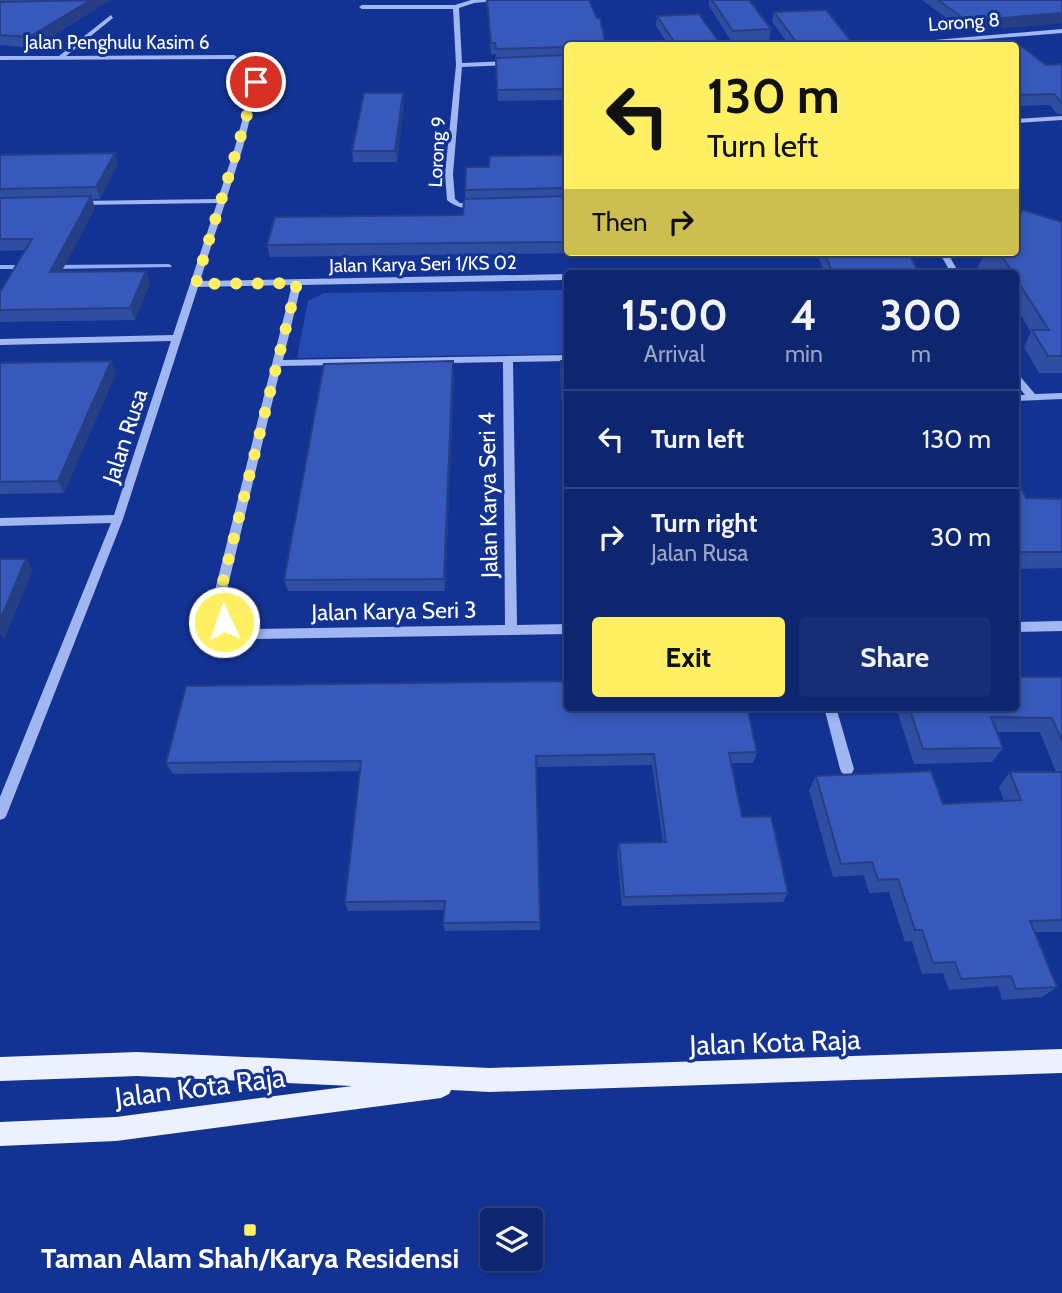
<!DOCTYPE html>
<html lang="en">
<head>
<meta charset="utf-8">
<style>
	body { margin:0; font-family:Cabin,sans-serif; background:#172e74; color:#f1f3f6; height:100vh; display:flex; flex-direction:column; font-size:26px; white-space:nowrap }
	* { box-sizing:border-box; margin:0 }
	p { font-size:23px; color:#9ba5c3 }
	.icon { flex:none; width:38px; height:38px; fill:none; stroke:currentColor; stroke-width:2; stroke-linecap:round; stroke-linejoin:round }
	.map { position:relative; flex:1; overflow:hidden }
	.sheet { position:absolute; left:564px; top:270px; width:455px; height:441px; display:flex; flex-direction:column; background:#0e266f; border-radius:7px; box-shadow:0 4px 10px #0003,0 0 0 2px #2e4382 }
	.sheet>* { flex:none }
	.guide { position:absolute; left:564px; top:42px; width:455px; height:214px; border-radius:7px; box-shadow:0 4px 10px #0003,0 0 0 2px #2e4382; background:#ffef63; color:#111; overflow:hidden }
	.controls { position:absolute; left:480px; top:1208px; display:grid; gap:14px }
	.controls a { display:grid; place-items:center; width:63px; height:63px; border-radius:7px; background:#0e266f; box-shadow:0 4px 10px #0003,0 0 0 2px #2e4382; font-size:35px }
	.pin { position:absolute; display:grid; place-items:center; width:60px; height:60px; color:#fff; margin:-30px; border:4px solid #fff; border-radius:50%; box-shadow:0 2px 7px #0007 }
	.me { position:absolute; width:77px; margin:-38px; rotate:357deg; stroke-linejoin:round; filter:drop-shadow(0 0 5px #0008) }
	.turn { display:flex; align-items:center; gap:24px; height:147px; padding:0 28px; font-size:32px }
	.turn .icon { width:91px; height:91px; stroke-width:2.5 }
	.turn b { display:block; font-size:49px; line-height:60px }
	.then { display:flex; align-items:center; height:66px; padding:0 28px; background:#0003; gap:14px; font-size:26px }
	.eta { display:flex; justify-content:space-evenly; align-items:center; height:119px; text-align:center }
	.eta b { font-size:42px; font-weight:700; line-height:49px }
	.action { display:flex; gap:14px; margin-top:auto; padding:14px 28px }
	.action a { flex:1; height:80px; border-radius:7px; background:#ffef63; color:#111; font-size:28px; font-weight:700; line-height:80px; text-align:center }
	.action a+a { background:#172e74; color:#f1f3f6 }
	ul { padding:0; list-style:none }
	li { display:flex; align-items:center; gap:21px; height:98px; padding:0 28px; border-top:2px solid #2e4382 }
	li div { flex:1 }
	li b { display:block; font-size:26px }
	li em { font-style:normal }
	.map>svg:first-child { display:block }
	.green { fill:#254bb3 }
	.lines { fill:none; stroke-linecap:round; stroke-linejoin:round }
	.stream { fill:#93aef5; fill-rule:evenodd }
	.minor { fill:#a1b7f2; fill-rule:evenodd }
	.major { fill:#edf0ff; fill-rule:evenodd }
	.wall { fill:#2f4da1 }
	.shaded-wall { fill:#263e83 }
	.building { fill:#3759bb; stroke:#263e83; stroke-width:2 }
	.route { stroke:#ffef63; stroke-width:12; stroke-dasharray:0 21.6 }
	.poi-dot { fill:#ffef63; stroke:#133394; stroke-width:2.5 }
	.labels { text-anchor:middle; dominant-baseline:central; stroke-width:6; stroke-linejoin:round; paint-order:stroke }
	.far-street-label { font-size:19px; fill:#fff; stroke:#133394 }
	.street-label { font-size:23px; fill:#fff; stroke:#133394 }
	.near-street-label { font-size:28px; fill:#fff; stroke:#133394 }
	.near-poi-label { font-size:28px; font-weight:bold; fill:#fff; stroke:#133394 }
</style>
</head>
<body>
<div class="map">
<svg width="1062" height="1293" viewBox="0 0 1062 1293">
	<rect width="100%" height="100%" fill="#133394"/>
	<!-- green -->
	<polygon class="green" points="567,290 567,354 297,358 308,301 324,293"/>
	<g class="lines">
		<!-- stream -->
		<g class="stream">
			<polygon points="169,264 172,266 171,267 54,269 51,267 54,265"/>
			<polygon points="0,265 28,265 31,267 28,269 0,269"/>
		</g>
		<!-- minor -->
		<g class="minor">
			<path d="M471,0H505L474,3L459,8L462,63L511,61L514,63L511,65L462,67L453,174L455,199L460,203L481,204L482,206C471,211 456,208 447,200L445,174L456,65L453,9H362L359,7L362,5H455Z"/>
			<polygon points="111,15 113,18 66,56 234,55 237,57 234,59 0,60 0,56 59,56"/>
			<polygon points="1062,29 1062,33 898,46 865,46"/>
			<path d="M261,59L264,61L243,147L200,281L567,274V280L301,285L283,360L567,355V361L513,362L517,625L567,624V634L249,639L220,625L212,602L292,285L198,287L123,519L7,814L5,818L0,820V797L111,523L0,526V518L114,515L171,341L0,345V339L173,335L217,203L77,205L73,203L77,201L218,199L235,147L258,61ZM503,362L505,625L250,629L229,619L224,602L281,366Z"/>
			<polygon points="1062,116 1062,120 1015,123 1015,119"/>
			<polygon points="939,252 947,252 959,273 951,273"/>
			<polygon points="812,269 815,270 815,273 775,273 779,270"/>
			<polygon points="1015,373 1018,374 1035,394 1062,393 1062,399 1015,401 1015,395 1025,395 1015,382"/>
			<polygon points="1062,621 1062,631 1015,632 1015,622"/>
			<polygon points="824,707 836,707 854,769 852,773 847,775 842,773 840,769"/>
		</g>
		<!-- major -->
		<polygon class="major" points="1062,1049 1062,1073 490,1092 451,1090 449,1094 441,1098 116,1141 0,1146 0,1122 116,1117 352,1086 137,1076 0,1081 0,1057 137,1052 490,1068"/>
	</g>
	<!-- wall -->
	<g class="wall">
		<polygon points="0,0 110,0 33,48 0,45"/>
		<polygon points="487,0 567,46 567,153 565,100 498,101 496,54 491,54"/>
		<polygon points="709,0 749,0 771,29 769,40 731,41 709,6"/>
		<polygon points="922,0 1062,0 1062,23 964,31"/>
		<polygon points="774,12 855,46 790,46 772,22"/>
		<polygon points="657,16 722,46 669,46 656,26"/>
		<polygon points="1016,42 1046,65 1062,64 1062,114 1057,114 1050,105 1015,106 1015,46 977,46 978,44"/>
		<polygon points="404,104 397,162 353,162 352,151"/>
		<polygon points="0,155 118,164 100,199 92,199 95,208 61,272 146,271 150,283 135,320 0,322 0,292 25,250 0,251"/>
		<polygon points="567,155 567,252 682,252 270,257 267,245 463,215 465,199 465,190 489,167"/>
		<polygon points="1062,222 1062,373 1039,373 1024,347 1031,332 1015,306 1015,273 989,273 977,269 985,252"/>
		<polygon points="816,252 913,252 911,258 919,273 825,273"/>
		<polygon points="561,361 567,361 567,494 560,373"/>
		<polygon points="0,363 116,373 64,493 0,494"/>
		<polygon points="454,373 445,591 288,591 284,580"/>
		<polygon points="1015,475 1026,498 1062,499 1062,568 1015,569"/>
		<polygon points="1062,677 1062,932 1035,932 1057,987 1042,997 1002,1000 998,986 949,990 943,973 922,974 912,941 905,942 889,892 869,893 864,875 833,877 809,790 816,776 943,804 1004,801 999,787 1010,772 1056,772 1040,732 997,732 1003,748 992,762 914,764 896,707 1015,707"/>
		<polygon points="757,752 753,763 731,763 742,817 788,893 783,902 622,906 617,852 619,843 663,842 652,765 536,767 540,930 445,931 443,923 444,910 348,911 345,902 360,771 173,774 166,763"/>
	</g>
	<!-- shaded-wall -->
	<g class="shaded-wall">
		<polygon points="91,0 110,0 33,48 29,37"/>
		<polygon points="1062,13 1062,23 964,31 967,21"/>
		<polygon points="403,93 404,104 397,162 395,151"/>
		<polygon points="115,153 118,164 100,199 96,187"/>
		<polygon points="91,196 95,208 55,284 50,272"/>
		<polygon points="146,271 150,283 135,320 130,308"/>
		<polygon points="111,361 116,373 64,493 58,481"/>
		<polygon points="453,361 454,373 445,591 444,579"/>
		<polygon points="26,559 33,570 4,640 0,634 0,620"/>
	</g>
	<!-- building -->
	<g class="building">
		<polygon points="91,0 29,37 0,35 0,2"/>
		<polygon points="487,0 589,0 597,18 600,18 606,46 567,46 567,47 496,49 495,43 491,43"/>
		<polygon points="712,0 749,0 771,29 733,31"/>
		<polygon points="938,0 1062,0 1062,13 967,21"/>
		<polygon points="826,10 855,46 799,46 774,12"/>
		<polygon points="699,14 722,46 677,46 657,16"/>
		<polygon points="1016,42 1046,65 1062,64 1062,103 1054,94 1015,95 1015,46 980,46 978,44"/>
		<polygon points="567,55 567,133 565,89 497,90 496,58"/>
		<polygon points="364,93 403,93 395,151 352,151"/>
		<polygon points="115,153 96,187 0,189 0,155"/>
		<polygon points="567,155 567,188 465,190 466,167 489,167 490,156"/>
		<polygon points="91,196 50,272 146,271 130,308 0,310 0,292 32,239 0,239 0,198"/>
		<polygon points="567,196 567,242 267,245 275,217 463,215 464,199"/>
		<polygon points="1023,210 1062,222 1062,356 1048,356 1032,330 1049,330 1015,277 1015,273 1013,273 1003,258 984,252 1015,252 1015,218"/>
		<polygon points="824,252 913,252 908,252 919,273 833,273"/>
		<polygon points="111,361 58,481 0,482 0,363"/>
		<polygon points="453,361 444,579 284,580 324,364"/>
		<polygon points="561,361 567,361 567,474"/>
		<polygon points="1015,475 1026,498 1062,499 1062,552 1015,552"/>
		<polygon points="0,559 26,559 0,620"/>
		<polygon points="1015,677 1062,677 1062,741 1052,718 991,717 1003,748 923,749 909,707 1015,707"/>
		<polygon points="567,681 567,707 747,707 757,752 729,753 742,817 771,816 788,893 624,897 619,843 666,842 654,754 536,756 540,922 443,923 445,901 345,902 361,761 166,763 186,686"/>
		<polygon points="931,771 943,804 1021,800 1010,772 1062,772 1062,920 1030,921 1057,987 1016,989 1011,976 961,979 955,962 933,963 922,930 915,930 898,879 878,880 872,862 841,864 816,776"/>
	</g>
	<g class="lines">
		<!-- route -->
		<path class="route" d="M224,622L218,602L297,283L196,284C215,217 238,150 256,82"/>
	</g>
	<!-- markers -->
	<rect class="poi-dot" x="243" y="1223" width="14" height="14" rx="3.5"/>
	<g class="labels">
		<!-- far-street labels -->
		<g class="far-street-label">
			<text transform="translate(964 22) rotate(-4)">Lorong 8</text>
			<text x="117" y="42">Jalan Penghulu Kasim 6</text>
			<text transform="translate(437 152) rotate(-87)">Lorong 9</text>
			<text transform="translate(423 264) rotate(-1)">Jalan Karya Seri 1/KS 02</text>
		</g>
		<!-- street labels -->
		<g class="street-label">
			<text transform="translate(125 436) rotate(-72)">Jalan Rusa</text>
			<text transform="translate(488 495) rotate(-91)">Jalan Karya Seri 4</text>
			<text transform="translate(394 611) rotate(-1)">Jalan Karya Seri 3</text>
		</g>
		<!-- near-street labels -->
		<g class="near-street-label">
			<text transform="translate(775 1042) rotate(-2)">Jalan Kota Raja</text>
			<text transform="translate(200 1087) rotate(-7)">Jalan Kota Raja</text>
		</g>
		<!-- near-poi labels -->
		<g class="near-poi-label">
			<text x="250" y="1258">Taman Alam Shah/Karya Residensi</text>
		</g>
	</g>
</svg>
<div class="controls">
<a><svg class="icon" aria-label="layers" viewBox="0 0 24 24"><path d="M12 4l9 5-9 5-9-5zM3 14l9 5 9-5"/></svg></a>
</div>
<div class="pin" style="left:256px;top:82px;background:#d93025"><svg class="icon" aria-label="arrive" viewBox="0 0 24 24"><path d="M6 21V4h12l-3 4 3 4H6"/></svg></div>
<svg class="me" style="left:224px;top:622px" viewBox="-20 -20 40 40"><circle r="17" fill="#ffef63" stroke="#fff" stroke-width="3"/><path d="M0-11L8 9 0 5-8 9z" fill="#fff"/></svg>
<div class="guide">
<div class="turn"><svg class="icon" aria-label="left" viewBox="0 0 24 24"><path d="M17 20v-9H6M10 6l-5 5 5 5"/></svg><div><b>130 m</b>Turn left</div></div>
<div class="then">Then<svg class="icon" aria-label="right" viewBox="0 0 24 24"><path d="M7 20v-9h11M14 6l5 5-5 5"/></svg></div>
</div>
<section class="sheet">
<div class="eta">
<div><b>15:00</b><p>Arrival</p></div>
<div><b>4</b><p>min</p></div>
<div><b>300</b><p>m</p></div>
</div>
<ul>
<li><svg class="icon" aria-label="left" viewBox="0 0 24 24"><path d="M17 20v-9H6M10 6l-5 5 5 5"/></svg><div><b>Turn left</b></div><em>130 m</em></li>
<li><svg class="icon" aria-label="right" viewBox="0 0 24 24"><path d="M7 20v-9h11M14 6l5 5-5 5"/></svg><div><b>Turn right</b><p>Jalan Rusa</p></div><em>30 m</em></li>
</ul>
<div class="action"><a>Exit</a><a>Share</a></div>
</section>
</div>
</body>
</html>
